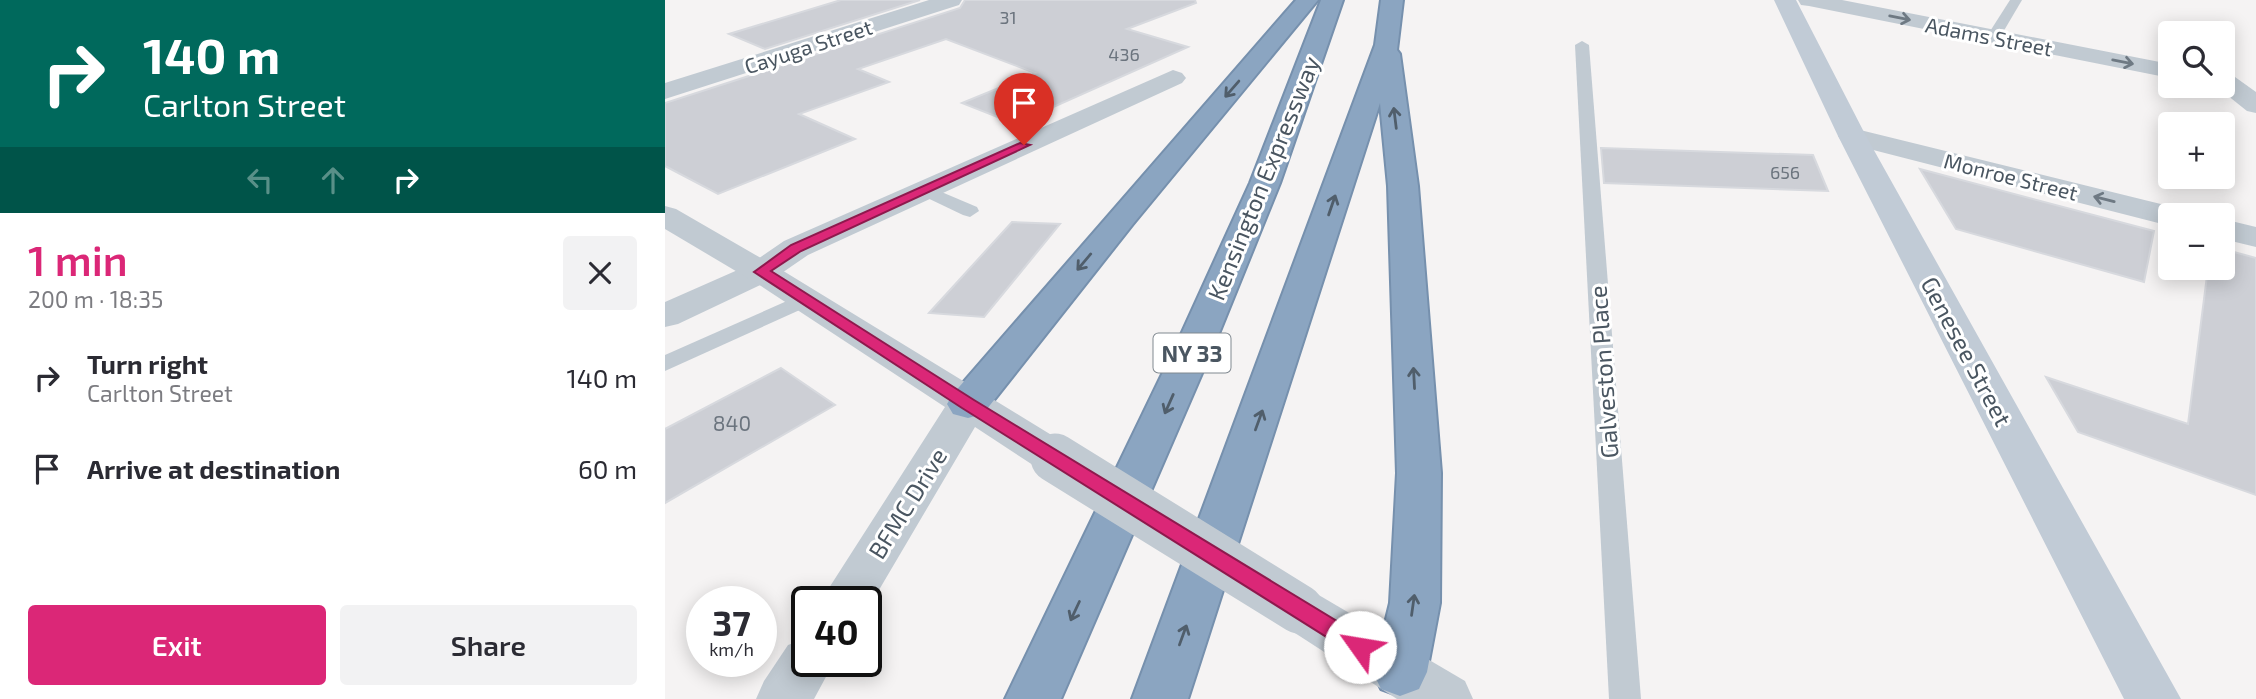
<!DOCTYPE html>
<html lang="en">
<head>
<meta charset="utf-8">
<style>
	body { margin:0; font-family:"Exo 2",sans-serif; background:#f2f2f3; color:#2b2b33; height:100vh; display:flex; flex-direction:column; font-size:26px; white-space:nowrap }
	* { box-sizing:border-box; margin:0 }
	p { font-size:23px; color:#7c7c81 }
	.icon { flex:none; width:38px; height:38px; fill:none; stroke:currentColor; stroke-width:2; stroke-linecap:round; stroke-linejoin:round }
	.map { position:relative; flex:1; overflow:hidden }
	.side { display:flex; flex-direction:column; background:#fff; width:665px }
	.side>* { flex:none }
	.hud { background:#00695c; color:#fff; overflow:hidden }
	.fabs { position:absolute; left:1493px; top:21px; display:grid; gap:14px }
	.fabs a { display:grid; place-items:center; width:77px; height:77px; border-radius:7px; background:#fff; box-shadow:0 4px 18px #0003; font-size:35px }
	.speed { position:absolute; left:21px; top:586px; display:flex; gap:14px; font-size:35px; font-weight:700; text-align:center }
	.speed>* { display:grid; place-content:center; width:91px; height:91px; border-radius:50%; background:#fff; box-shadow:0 4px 18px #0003; line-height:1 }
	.speed small { font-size:18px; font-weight:400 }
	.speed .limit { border:4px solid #111; border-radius:10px; background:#fff; color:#111 }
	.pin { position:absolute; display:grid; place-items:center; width:60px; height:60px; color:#fff; margin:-72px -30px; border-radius:50% 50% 50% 0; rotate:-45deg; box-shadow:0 0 7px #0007 }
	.pin .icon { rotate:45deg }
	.me { position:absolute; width:77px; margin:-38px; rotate:302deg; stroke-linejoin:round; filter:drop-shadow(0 0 5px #0008) }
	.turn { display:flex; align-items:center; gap:24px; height:147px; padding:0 28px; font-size:32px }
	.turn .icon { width:91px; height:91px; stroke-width:2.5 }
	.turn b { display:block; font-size:49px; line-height:60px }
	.lanes { display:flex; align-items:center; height:66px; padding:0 28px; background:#0003; justify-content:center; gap:35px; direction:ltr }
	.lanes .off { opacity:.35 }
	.round { display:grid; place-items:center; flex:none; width:74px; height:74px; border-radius:7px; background:#f2f2f3 }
	.head { display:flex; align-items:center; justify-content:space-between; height:119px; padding:0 28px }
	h1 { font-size:42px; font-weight:600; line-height:52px; color:#db2777 }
	.primary-button { display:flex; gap:14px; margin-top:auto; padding:14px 28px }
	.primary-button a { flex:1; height:80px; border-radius:7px; background:#db2777; color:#fff; font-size:28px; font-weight:600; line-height:80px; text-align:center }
	.primary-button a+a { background:#f2f2f3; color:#2b2b33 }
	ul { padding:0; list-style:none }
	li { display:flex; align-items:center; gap:21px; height:91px; padding:0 28px }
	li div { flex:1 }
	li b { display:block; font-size:26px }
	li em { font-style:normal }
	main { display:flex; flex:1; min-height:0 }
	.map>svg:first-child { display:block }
	.building { fill:#cdcfd5; stroke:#d7d9de; stroke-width:2 }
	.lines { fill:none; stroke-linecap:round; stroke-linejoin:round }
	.motorway-casing { stroke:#7690ad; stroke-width:4 }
	.service { fill:#c1cad2; fill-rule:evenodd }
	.minor { fill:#c1cad2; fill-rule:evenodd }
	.tertiary { fill:#c1cad2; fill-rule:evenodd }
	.secondary { fill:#c1cbd6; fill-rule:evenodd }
	.motorway { fill:#8ba5c1; fill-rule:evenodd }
	.tertiary-bridge { stroke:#c1cad2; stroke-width:49 }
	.oneway { stroke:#6e7983 }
	.oneway2 { stroke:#505e6b }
	.route { fill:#db2777; stroke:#8e194d; stroke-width:2 }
	.labels { text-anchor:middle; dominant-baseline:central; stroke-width:6; stroke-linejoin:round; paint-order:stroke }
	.far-number-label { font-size:18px; fill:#6b747e }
	.far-street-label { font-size:21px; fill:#4a5661; stroke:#fff }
	.number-label { font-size:21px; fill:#6b747e }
	.shield { fill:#fff; stroke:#808990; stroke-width:2 }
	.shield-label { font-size:23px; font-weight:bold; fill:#4a5661 }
	.street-label { font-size:24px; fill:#4a5661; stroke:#fff }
</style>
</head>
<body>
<main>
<section class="side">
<div class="hud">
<div class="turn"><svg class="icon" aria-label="right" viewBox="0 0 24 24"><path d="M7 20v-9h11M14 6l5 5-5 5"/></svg><div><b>140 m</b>Carlton Street</div></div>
<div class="lanes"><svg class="icon off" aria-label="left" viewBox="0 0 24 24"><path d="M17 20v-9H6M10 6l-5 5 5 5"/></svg><svg class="icon off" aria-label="ahead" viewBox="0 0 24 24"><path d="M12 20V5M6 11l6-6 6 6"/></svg><svg class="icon" aria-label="right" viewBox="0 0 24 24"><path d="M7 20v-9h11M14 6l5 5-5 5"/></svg></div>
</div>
<div class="head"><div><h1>1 min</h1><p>200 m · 18:35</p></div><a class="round"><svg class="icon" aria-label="close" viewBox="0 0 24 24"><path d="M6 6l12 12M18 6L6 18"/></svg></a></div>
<ul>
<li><svg class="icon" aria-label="right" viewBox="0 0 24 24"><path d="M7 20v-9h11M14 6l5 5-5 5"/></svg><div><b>Turn right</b><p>Carlton Street</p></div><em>140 m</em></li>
<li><svg class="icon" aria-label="arrive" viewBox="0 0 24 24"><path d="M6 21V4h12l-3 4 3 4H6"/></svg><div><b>Arrive at destination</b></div><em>60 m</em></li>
</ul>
<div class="primary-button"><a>Exit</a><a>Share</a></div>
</section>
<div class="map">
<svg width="1591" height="699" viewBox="0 0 1591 699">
	<rect width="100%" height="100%" fill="#f5f3f3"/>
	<!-- building -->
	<g class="building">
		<polygon points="176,0 255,0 100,49 64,34"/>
		<polygon points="300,0 530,0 531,3 462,29 523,47 350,124 297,103 370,73 281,39 193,69 224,82 134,114 190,139 53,194 0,166 0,103 295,8"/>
		<polygon points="936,148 1148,155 1163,191 939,183"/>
		<polygon points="1255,169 1489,231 1479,282 1291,229"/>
		<polygon points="347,222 395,224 319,317 264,313"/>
		<polygon points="1558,249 1591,258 1591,495 1413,432 1381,377 1523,424 1543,268 1558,268"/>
		<polygon points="116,368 170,405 0,503 0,429"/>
	</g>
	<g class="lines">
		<defs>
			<g id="motorway">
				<polygon points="631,0 653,0 468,224 318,414 303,418 288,414 282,404 288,394"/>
				<polygon points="656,0 678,0 615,183 551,341 396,699 340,699 513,341 585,183"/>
				<polygon points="716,0 738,0 732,50 735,54 753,186 776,473 775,603 762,672 754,689 735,696 716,689 708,672 725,603 732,473 723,186 715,103 523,699 467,699 710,45"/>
			</g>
		</defs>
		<!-- motorway casing -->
		<use href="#motorway" class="motorway-casing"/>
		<!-- service -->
		<g class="service">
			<polygon points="1345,0 1357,0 1334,39 1324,39 1322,36"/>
			<polygon points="917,41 924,45 976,699 944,699 910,45"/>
			<polygon points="260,185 312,207 314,211 305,217 298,215 254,194 251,190 254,186"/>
			<polygon points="140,293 148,294 151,299 148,304 0,371 0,355"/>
		</g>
		<!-- minor -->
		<g class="minor">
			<polygon points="264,0 297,0 294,5 0,99 0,83"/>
			<polygon points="1133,0 1177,0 1505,64 1505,78 1144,6 1136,5"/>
			<polygon points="508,70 517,73 521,78 517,83 143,255 108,279 13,324 0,327 0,302 84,265 119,241"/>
			<polygon points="1561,74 1570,77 1591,92 1591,113 1582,111 1552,87 1558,86 1558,75"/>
			<polygon points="1187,128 1516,209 1520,215 1505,215 1505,226 1177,142 1173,136 1177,130"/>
			<polygon points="1558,219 1591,227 1591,247 1558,239"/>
		</g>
		<!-- tertiary -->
		<g class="tertiary">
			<polygon points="0,206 11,209 120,272 406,447 412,458 406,469 390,474 374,469 310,427 201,612 201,602 155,602 280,407 96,286 0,229"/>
			<polygon points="634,587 652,594 800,681 808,699 732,699 616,624 608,609 616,594"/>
			<polygon points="142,638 142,662 169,662 149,699 91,699 99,681 123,645"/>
		</g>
		<!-- secondary -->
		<polygon class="secondary" points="1109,0 1131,0 1201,136 1516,699 1459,699 1173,136"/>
		<!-- motorway -->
		<use href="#motorway" class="motorway"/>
		<!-- tertiary-bridge -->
		<polyline class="tertiary-bridge" points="390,458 634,609"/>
	</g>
	<!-- one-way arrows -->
	<defs><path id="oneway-shaft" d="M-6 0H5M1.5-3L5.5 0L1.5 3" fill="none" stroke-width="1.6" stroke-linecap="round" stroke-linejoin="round" transform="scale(1.75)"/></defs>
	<g class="oneway">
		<use href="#oneway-shaft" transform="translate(1235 18) rotate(11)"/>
		<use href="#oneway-shaft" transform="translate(1458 62) rotate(11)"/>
		<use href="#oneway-shaft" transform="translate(1439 199) rotate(-166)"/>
	</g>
	<g class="oneway2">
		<use href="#oneway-shaft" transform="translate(567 89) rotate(131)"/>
		<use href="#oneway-shaft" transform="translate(730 118) rotate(-97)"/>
		<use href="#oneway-shaft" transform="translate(667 205) rotate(-71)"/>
		<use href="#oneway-shaft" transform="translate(419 262) rotate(130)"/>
		<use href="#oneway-shaft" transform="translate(749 378) rotate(-93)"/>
		<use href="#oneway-shaft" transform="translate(504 404) rotate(114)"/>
		<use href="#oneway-shaft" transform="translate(594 420) rotate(-70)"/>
		<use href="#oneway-shaft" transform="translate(748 605) rotate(-82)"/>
		<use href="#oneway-shaft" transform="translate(410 611) rotate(115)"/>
		<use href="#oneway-shaft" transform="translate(518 635) rotate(-70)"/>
	</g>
	<!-- route -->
	<polygon class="route" points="355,143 365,145 136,251 106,271 309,400 703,640 706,647 703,653 695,656 687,653 297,408 89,272 126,245"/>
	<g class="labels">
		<!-- far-number labels -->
		<g class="far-number-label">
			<text x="343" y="17">31</text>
			<text x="459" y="54">436</text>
			<text x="1120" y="172">656</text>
		</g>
		<!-- far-street labels -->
		<g class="far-street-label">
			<text transform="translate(1324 36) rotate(11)">Adams Street</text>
			<text transform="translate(143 46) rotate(-18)">Cayuga Street</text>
			<text transform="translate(1346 176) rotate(14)">Monroe Street</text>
		</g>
		<!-- number labels -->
		<g class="number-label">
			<text x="67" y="422">840</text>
		</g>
		<!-- shield labels -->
		<rect class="shield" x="488.5" y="333.5" width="77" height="39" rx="5"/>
		<g class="shield-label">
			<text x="527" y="353">NY 33</text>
		</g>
		<!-- street labels -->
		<g class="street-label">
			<text transform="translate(598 178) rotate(-68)">Kensington Expressway</text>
			<text transform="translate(1302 351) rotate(62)">Genesee Street</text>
			<text transform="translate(938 372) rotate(-94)">Galveston Place</text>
			<text transform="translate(242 503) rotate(-58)">BFMC Drive</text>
		</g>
	</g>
</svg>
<div class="fabs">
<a><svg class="icon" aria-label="search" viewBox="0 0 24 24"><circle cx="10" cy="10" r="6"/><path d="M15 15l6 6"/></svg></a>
<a>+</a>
<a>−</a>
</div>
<div class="speed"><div>37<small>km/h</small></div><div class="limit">40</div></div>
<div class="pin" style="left:359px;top:145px;background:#d93025"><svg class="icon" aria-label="arrive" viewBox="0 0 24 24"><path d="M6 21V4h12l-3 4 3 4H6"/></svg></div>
<svg class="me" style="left:695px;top:647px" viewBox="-20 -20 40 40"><circle r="19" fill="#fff"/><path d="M0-13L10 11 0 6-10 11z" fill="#db2777"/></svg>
</div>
</main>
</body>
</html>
